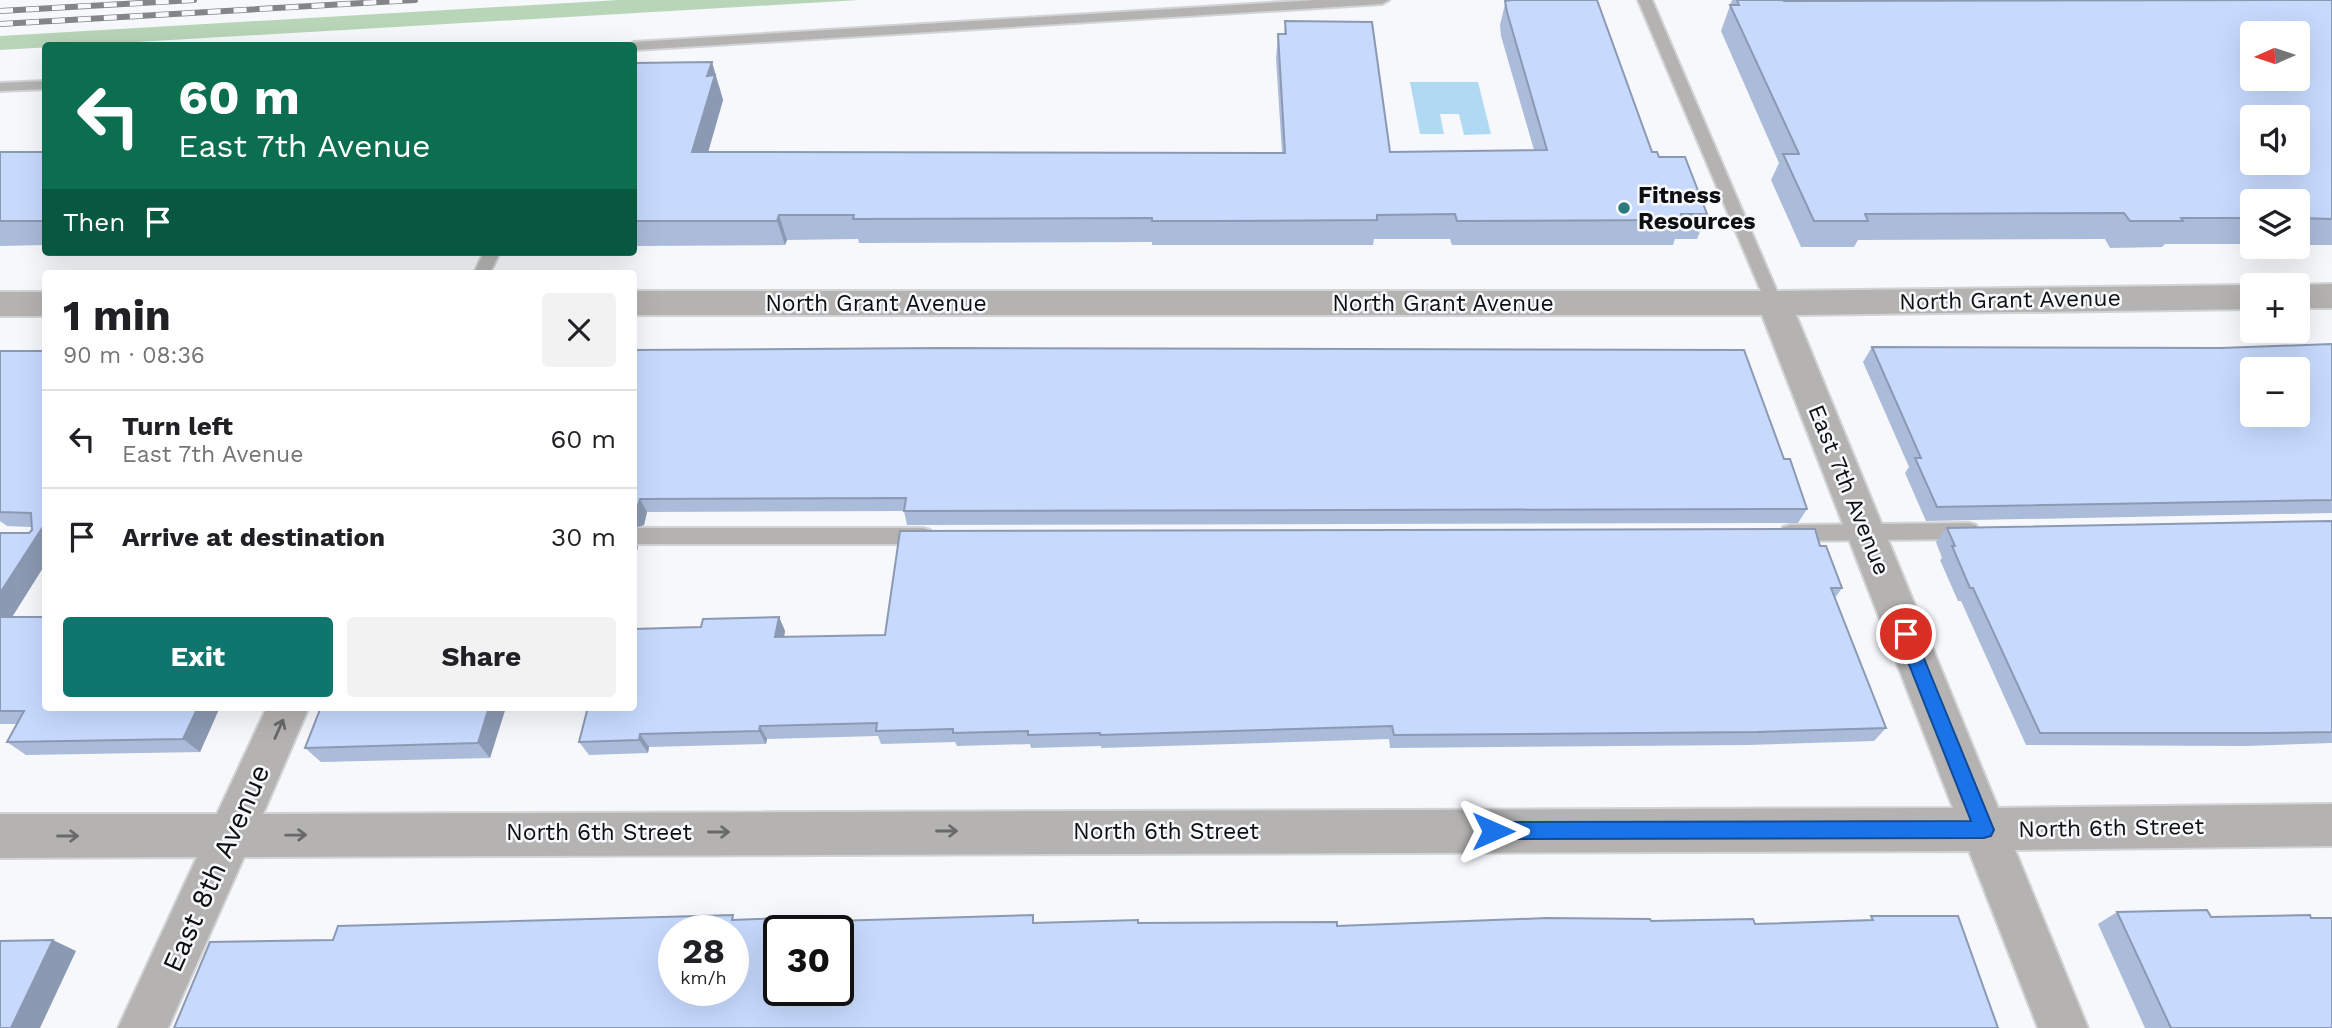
<!DOCTYPE html>
<html lang="en">
<head>
<meta charset="utf-8">
<style>
	body { margin:0; font-family:"Work Sans",sans-serif; background:#f2f2f2; color:#202124; height:100vh; display:flex; flex-direction:column; font-size:26px; white-space:nowrap }
	* { box-sizing:border-box; margin:0 }
	p { font-size:23px; color:#757577 }
	.icon { flex:none; width:38px; height:38px; fill:none; stroke:currentColor; stroke-width:2; stroke-linecap:round; stroke-linejoin:round }
	.map { position:relative; flex:1; overflow:hidden }
	.drawer { position:absolute; left:42px; top:270px; width:595px; height:441px; display:flex; flex-direction:column; background:#fff; border-radius:7px; box-shadow:0 7px 28px #0002 }
	.drawer>* { flex:none }
	.hud { position:absolute; left:42px; top:42px; width:595px; height:214px; border-radius:7px; box-shadow:0 7px 28px #0002; background:#0b6e4f; color:#fff; overflow:hidden }
	.needle { width:46px; rotate:267deg }
	.tools { position:absolute; left:2240px; top:21px; display:grid; gap:14px }
	.tools a { display:grid; place-items:center; width:70px; height:70px; border-radius:7px; background:#fff; box-shadow:0 7px 28px #0002; font-size:35px }
	.speed { position:absolute; left:658px; top:915px; display:flex; gap:14px; font-size:35px; font-weight:700; text-align:center }
	.speed>* { display:grid; place-content:center; width:91px; height:91px; border-radius:50%; background:#fff; box-shadow:0 7px 28px #0002; line-height:1 }
	.speed small { font-size:18px; font-weight:400 }
	.speed .limit { border:4px solid #111; border-radius:10px; background:#fff; color:#111 }
	.pin { position:absolute; display:grid; place-items:center; width:60px; height:60px; color:#fff; margin:-30px; border:4px solid #fff; border-radius:50%; box-shadow:0 2px 7px #0007 }
	.me { position:absolute; width:77px; margin:-38px; rotate:90deg; stroke-linejoin:round; filter:drop-shadow(0 0 5px #0008) }
	.turn { display:flex; align-items:center; gap:24px; height:147px; padding:0 21px; font-size:32px }
	.turn .icon { width:91px; height:91px; stroke-width:2.5 }
	.turn b { display:block; font-size:49px; line-height:60px }
	.then { display:flex; align-items:center; height:66px; padding:0 21px; background:#0003; gap:14px; font-size:26px }
	.round { display:grid; place-items:center; flex:none; width:74px; height:74px; border-radius:7px; background:#f2f2f2 }
	.summary { display:flex; align-items:center; justify-content:space-between; height:119px; padding:0 21px }
	h1 { font-size:42px; font-weight:700; line-height:52px }
	.action { display:flex; gap:14px; margin-top:auto; padding:14px 21px }
	.action a { flex:1; height:80px; border-radius:7px; background:#0f766e; color:#fff; font-size:28px; font-weight:700; line-height:80px; text-align:center }
	.action a+a { background:#f2f2f2; color:#202124 }
	ul { padding:0; list-style:none }
	li { display:flex; align-items:center; gap:21px; height:98px; padding:0 21px; border-top:2px solid #e0e0e0 }
	li div { flex:1 }
	li b { display:block; font-size:26px }
	li em { font-style:normal }
	.map>svg:first-child { display:block }
	.green { fill:#b8d5b8 }
	.water { fill:#b0daf2 }
	.lines { fill:none; stroke-linecap:round; stroke-linejoin:round }
	.lane-casing { stroke:#d1d3d5; stroke-width:4 }
	.street-casing { stroke:#d1d3d5; stroke-width:4 }
	.lane { fill:#b4b3b2; fill-rule:evenodd }
	.street { fill:#b4b3b2; fill-rule:evenodd }
	.rail-casing { stroke:#838587; stroke-width:6 }
	.rail { stroke:#f6f8fb; stroke-width:4.5; stroke-dasharray:13; stroke-linecap:butt }
	.wall { fill:#abbbda }
	.shaded-wall { fill:#8b99b2 }
	.building { fill:#c7dafe; stroke:#8b99b2; stroke-width:2; fill-rule:evenodd }
	.oneway { stroke:#696969 }
	.route { fill:#1a73e8; stroke:#114b97; stroke-width:2 }
	.poi-dot { fill:#2f787e; stroke:#f6f8fb; stroke-width:2.5 }
	.labels { text-anchor:middle; dominant-baseline:central; stroke-width:5; stroke-linejoin:round; paint-order:stroke }
	.poi-label { font-size:23px; font-weight:bold; fill:#0e0f10; stroke:#f6f8fb; text-anchor:start }
	.street-label { font-size:23px; fill:#0e0f10; stroke:#f6f8fb }
	.near-street-label { font-size:28px; fill:#0e0f10; stroke:#f6f8fb }
</style>
</head>
<body>
<div class="map">
<svg width="2332" height="1028" viewBox="0 0 2332 1028">
	<rect width="100%" height="100%" fill="#f6f8fb"/>
	<!-- green -->
	<polygon class="green" points="619,0 859,0 0,50 0,36"/>
	<!-- water -->
	<polygon class="water" points="1410,82 1478,82 1491,134 1464,135 1459,114 1440,114 1444,134 1420,134"/>
	<g class="lines">
		<defs>
			<g id="lane">
				<polygon points="1316,0 1389,0 1382,4 634,50 634,46 627,46 634,42"/>
				<polygon points="1638,0 1652,0 1782,303 1780,307 1774,309 1766,303"/>
				<polygon points="46,81 46,89 0,91 0,83"/>
				<polygon points="484,252 500,252 490,273 474,273"/>
				<polygon points="1969,523 1976,525 1979,531 1976,537 1969,539 1790,541 1783,539 1780,533 1783,527 1790,525"/>
				<polygon points="634,528 923,528 930,530 933,536 930,542 923,544 634,544"/>
			</g>
			<g id="street">
				<polygon points="2332,284 2332,308 2298,308 2298,285 2295,285"/>
				<polygon points="2252,285 2252,309 1796,315 1998,808 2332,804 2332,846 2015,850 2088,1028 2038,1028 1969,851 244,857 168,1028 118,1028 197,857 0,858 0,814 217,814 267,707 309,707 263,814 1953,808 1762,315 634,315 634,291 1774,291"/>
				<rect x="0" y="292" width="46" height="24"/>
			</g>
		</defs>
		<!-- lane casing -->
		<use href="#lane" class="lane-casing"/>
		<!-- street casing -->
		<use href="#street" class="street-casing"/>
		<!-- lane -->
		<use href="#lane" class="lane"/>
		<!-- street -->
		<use href="#street" class="street"/>
		<defs>
			<g id="rail">
				<polyline points="0,11 194,0"/>
				<polyline points="0,24 415,0"/>
			</g>
		</defs>
		<!-- rail casing -->
		<use href="#rail" class="rail-casing"/>
		<!-- rail -->
		<use href="#rail" class="rail"/>
	</g>
	<!-- wall -->
	<g class="wall">
		<polygon points="1506,0 1597,0 1652,152 1659,157 1707,214 1697,239 1675,239 1673,245 1452,245 1450,239 1374,239 1373,245 1152,245 1152,242 859,243 858,239 787,240 785,245 634,246 634,63 719,86 723,100 708,152 1282,153 1276,58 1278,34 1284,34 1285,21 1390,152 1534,150 1501,36 1500,25"/>
		<polygon points="1732,0 1783,0 1784,1 2332,0 2332,245 2298,245 2298,201 2252,201 2252,244 2165,244 2162,247 2110,248 2105,239 1858,240 1854,247 1801,247 1771,180 1779,163 1721,31"/>
		<polygon points="0,152 46,152 46,245 0,246"/>
		<polygon points="2332,344 2332,513 1926,521 1905,473 1909,467 1863,362 1872,347 2221,348"/>
		<polygon points="634,350 1784,459 1807,509 1798,523 907,525 904,511 647,512 644,525 634,528"/>
		<polygon points="0,351 46,351 46,563 12,617 220,707 200,752 26,755 7,742 17,724 0,724 0,533 29,533 32,530 31,527 7,526 0,521"/>
		<polygon points="2332,521 2332,743 2245,746 2026,745 1961,601 1958,601 1940,560 1942,558 1936,542 1947,528"/>
		<polygon points="1820,546 1842,588 1835,598 1886,728 1874,741 1747,745 1390,748 1389,739 1101,748 1101,746 1031,748 1030,744 957,746 955,742 881,744 878,736 767,739 766,744 649,747 648,753 589,755 579,742 701,627 779,617 785,631 784,637 885,635"/>
		<polygon points="321,707 506,707 490,758 321,762 305,748"/>
		<polygon points="2117,912 2211,917 2332,1028 2145,1028 2098,924"/>
	</g>
	<!-- shaded-wall -->
	<g class="shaded-wall">
		<polygon points="712,62 723,100 701,177 692,152 707,76"/>
		<polygon points="779,215 787,240 785,245 777,221"/>
		<polygon points="640,499 647,512 644,525 634,528 634,513"/>
		<polygon points="46,522 46,563 12,617 0,626 0,593"/>
		<polygon points="634,539 638,547 634,563"/>
		<polygon points="779,617 785,631 781,651 775,637"/>
		<polygon points="198,707 220,707 200,752 183,739"/>
		<polygon points="489,707 506,707 490,758 478,743"/>
		<polygon points="760,726 767,739 766,744 759,731"/>
		<polygon points="640,734 649,747 648,753 639,740"/>
		<polygon points="53,940 76,951 40,1028 11,1028"/>
	</g>
	<!-- building -->
	<g class="building">
		<polygon points="1512,0 1597,0 1652,152 1657,152 1659,157 1685,157 1707,214 1681,214 1682,220 1457,221 1455,214 1377,215 1377,220 1210,221 1152,221 1152,218 853,219 854,215 779,215 777,221 634,221 634,63 712,62 707,76 715,75 692,152 1285,153 1278,34 1286,34 1285,21 1372,22 1390,152 1547,150 1507,12 1505,1"/>
		<path d="M1737,0H1783L1784,1L2332,0V219L2298,218V201H2252V218H2181L2183,221H2130L2124,213L1865,214L1868,221H1814L1783,154H1799L1730,5H1739ZM2252,33H2298V79H2252ZM2252,117H2298V163H2252Z"/>
		<rect x="0" y="152" width="46" height="69"/>
		<path d="M2332,344V500L1937,507L1915,458H1921L1872,347L2221,348ZM2252,369H2298V415H2252Z"/>
		<polygon points="942,348 1744,350 1784,459 1790,459 1807,509 904,511 906,498 640,499 636,512 634,513 634,350"/>
		<polygon points="0,351 46,351 46,522 0,593 0,533 29,533 32,530 31,513 0,512"/>
		<polygon points="2332,521 2332,732 2262,733 2040,733 1973,588 1970,588 1952,546 1955,546 1947,528"/>
		<polygon points="1815,529 1820,546 1826,546 1842,588 1831,588 1886,728 1757,732 1394,735 1392,726 1100,735 1100,733 1028,735 1028,731 953,733 953,729 876,731 877,723 760,726 759,731 640,734 639,740 579,742 588,707 634,707 634,629 701,627 703,619 779,617 775,637 885,635 900,531"/>
		<polygon points="0,617 46,617 46,707 198,707 183,739 7,742 24,711 0,711"/>
		<polygon points="321,707 489,707 478,743 305,748"/>
		<polygon points="2207,910 2211,917 2310,915 2311,918 2332,918 2332,1028 2171,1028 2117,912"/>
		<path d="M733,915L732,920L834,916V921L1033,915V923L1138,920V923L1337,922V926L1547,918L1650,919L1651,921L1753,919L1755,924L1873,920L1871,916H1958L1998,1028H174L210,942L333,940L338,926ZM674,931H733V990H674ZM779,931H838V990H779Z"/>
		<polygon points="53,940 11,1028 0,1028 0,941"/>
	</g>
	<!-- one-way arrows -->
	<defs><path id="oneway-shaft" d="M-6 0H5M1.5-3L5.5 0L1.5 3" fill="none" stroke-width="1.6" stroke-linecap="round" stroke-linejoin="round" transform="scale(1.75)"/></defs>
	<g class="oneway">
		<use href="#oneway-shaft" transform="translate(279 729) rotate(-66)"/>
		<use href="#oneway-shaft" transform="translate(947 831)"/>
		<use href="#oneway-shaft" transform="translate(719 832)"/>
		<use href="#oneway-shaft" transform="translate(296 835) rotate(-1)"/>
		<use href="#oneway-shaft" transform="translate(68 836)"/>
	</g>
	<!-- route -->
	<polygon class="route" points="1906,626 1912,629 1914,634 1994,830 1991,836 1984,838 1493,839 1486,837 1484,831 1486,824 1493,822 1971,821 1897,634 1900,629"/>
	<!-- markers -->
	<circle class="poi-dot" cx="1624" cy="208" r="7"/>
	<g class="labels">
		<!-- poi labels -->
		<g class="poi-label">
			<text x="1638" y="195">Fitness<tspan x="1638" dy="26">Resources</tspan></text>
		</g>
		<!-- street labels -->
		<g class="street-label">
			<text transform="translate(2010 300) rotate(-1)">North Grant Avenue</text>
			<text x="876" y="303">North Grant Avenue</text>
			<text x="1443" y="303">North Grant Avenue</text>
			<text transform="translate(1849 490) rotate(68)">East 7th Avenue</text>
			<text transform="translate(2111 828) rotate(-1)">North 6th Street</text>
			<text x="1166" y="831">North 6th Street</text>
			<text x="599" y="832">North 6th Street</text>
		</g>
		<!-- near-street labels -->
		<g class="near-street-label">
			<text transform="translate(216 868) rotate(-66)">East 8th Avenue</text>
		</g>
	</g>
</svg>
<div class="tools">
<a><svg class="needle" viewBox="-14 -14 28 28"><path d="M0-13l5 13h-10z" fill="#e53935"/><path d="M0 13l5-13h-10z" fill="#757577"/></svg></a>
<a><svg class="icon" aria-label="sound" viewBox="0 0 24 24"><path d="M4 9h4l5-4v14l-5-4H4zM17 9q2 3 0 6"/></svg></a>
<a><svg class="icon" aria-label="layers" viewBox="0 0 24 24"><path d="M12 4l9 5-9 5-9-5zM3 14l9 5 9-5"/></svg></a>
<a>+</a>
<a>−</a>
</div>
<div class="speed"><div>28<small>km/h</small></div><div class="limit">30</div></div>
<div class="pin" style="left:1906px;top:634px;background:#d93025"><svg class="icon" aria-label="arrive" viewBox="0 0 24 24"><path d="M6 21V4h12l-3 4 3 4H6"/></svg></div>
<svg class="me" style="left:1493px;top:831px" viewBox="-20 -20 40 40"><path d="M0-17L14 15 0 8-14 15z" fill="#1a73e8" stroke="#fff" stroke-width="4"/></svg>
<div class="hud">
<div class="turn"><svg class="icon" aria-label="left" viewBox="0 0 24 24"><path d="M17 20v-9H6M10 6l-5 5 5 5"/></svg><div><b>60 m</b>East 7th Avenue</div></div>
<div class="then">Then<svg class="icon" aria-label="arrive" viewBox="0 0 24 24"><path d="M6 21V4h12l-3 4 3 4H6"/></svg></div>
</div>
<section class="drawer">
<div class="summary"><div><h1>1 min</h1><p>90 m · 08:36</p></div><a class="round"><svg class="icon" aria-label="close" viewBox="0 0 24 24"><path d="M6 6l12 12M18 6L6 18"/></svg></a></div>
<ul>
<li><svg class="icon" aria-label="left" viewBox="0 0 24 24"><path d="M17 20v-9H6M10 6l-5 5 5 5"/></svg><div><b>Turn left</b><p>East 7th Avenue</p></div><em>60 m</em></li>
<li><svg class="icon" aria-label="arrive" viewBox="0 0 24 24"><path d="M6 21V4h12l-3 4 3 4H6"/></svg><div><b>Arrive at destination</b></div><em>30 m</em></li>
</ul>
<div class="action"><a>Exit</a><a>Share</a></div>
</section>
</div>
</body>
</html>
